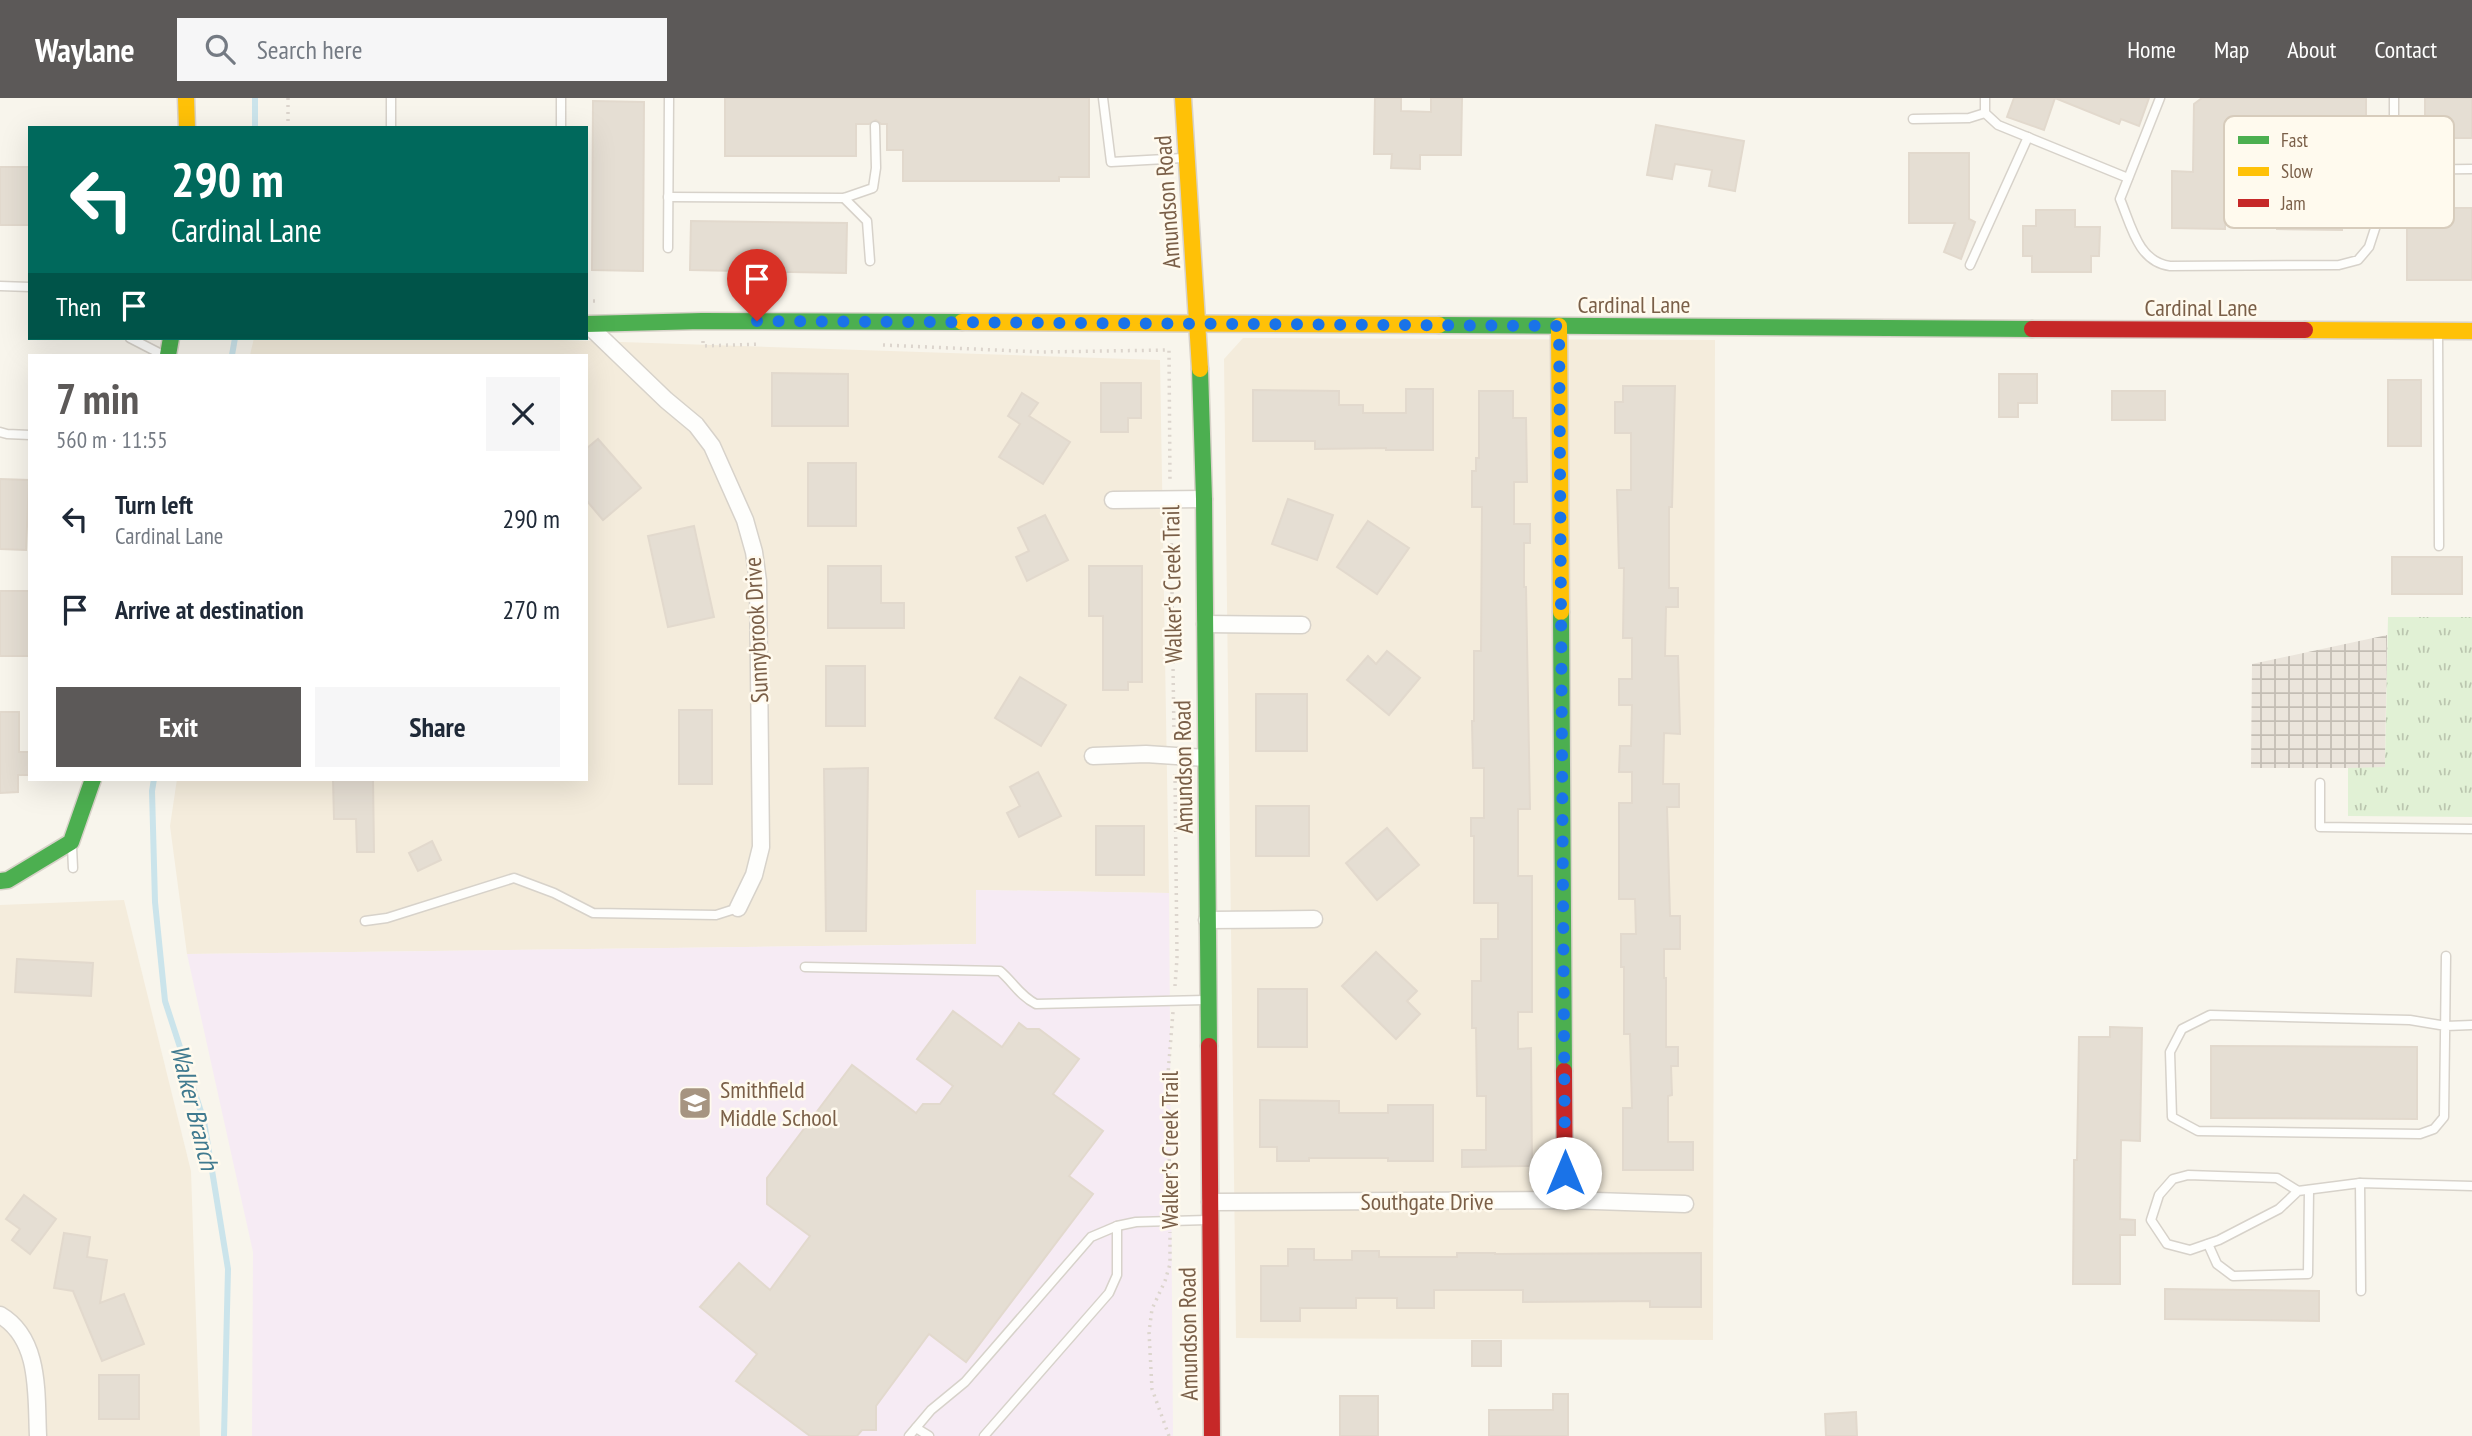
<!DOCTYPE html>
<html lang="en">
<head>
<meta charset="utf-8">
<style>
	body { margin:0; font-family:"PT Sans Narrow",sans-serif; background:#f6f6f7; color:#1f2937; height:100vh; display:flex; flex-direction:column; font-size:26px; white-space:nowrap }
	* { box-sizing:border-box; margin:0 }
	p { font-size:23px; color:#747a83 }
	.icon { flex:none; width:38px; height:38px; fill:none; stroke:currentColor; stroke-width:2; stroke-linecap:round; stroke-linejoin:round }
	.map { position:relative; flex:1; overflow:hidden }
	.drawer { position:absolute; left:28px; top:256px; width:560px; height:427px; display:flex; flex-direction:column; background:#fff; border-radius:0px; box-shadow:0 7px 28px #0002 }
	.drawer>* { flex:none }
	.banner { position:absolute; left:28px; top:28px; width:560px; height:214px; border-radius:0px; box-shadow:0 7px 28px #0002; background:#00695c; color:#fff; overflow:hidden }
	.pin { position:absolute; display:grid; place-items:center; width:60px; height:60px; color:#fff; margin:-72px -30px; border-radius:50% 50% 50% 0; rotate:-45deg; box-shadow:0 0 7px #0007 }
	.pin .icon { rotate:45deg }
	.me { position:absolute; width:77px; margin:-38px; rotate:0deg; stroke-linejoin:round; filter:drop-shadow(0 0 5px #0008) }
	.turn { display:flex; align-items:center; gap:24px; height:147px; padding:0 28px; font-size:32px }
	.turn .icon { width:91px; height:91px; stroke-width:2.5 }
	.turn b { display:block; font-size:49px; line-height:60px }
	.then { display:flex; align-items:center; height:66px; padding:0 28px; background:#0003; gap:14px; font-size:26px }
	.round { display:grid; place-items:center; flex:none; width:74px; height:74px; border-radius:0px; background:#f6f6f7 }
	.summary { display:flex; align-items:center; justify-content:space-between; height:119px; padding:0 28px }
	h1 { font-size:42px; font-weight:700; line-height:52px; color:#5c5958 }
	.cta { display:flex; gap:14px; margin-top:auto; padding:14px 28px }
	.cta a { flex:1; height:80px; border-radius:0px; background:#5c5958; color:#fff; font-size:28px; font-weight:700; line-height:80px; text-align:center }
	.cta a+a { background:#f6f6f7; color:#1f2937 }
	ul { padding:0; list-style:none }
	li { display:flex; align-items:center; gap:21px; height:91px; padding:0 28px }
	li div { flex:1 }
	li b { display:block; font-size:26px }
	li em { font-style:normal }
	header { display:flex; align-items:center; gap:42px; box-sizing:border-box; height:98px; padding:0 35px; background:#5c5958; color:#fff }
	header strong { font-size:33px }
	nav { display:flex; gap:38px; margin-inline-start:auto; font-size:24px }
	.search { width:490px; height:63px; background:#f6f6f7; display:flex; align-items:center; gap:18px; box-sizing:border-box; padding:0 24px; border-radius:0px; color:#747a83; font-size:26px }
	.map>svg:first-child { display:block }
	.residential { fill:#f4ecdc }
	.industrial { fill:url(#industrial-grid) }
	.education { fill:#f6ebf4 }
	.grass { fill:url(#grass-tufts) }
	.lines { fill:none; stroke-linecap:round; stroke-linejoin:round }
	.stream { stroke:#cbe4eb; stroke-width:6 }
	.building { fill:#e5ded3; stroke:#e2d9cd; stroke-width:2 }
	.lane-casing { stroke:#d7d2ca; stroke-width:11 }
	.street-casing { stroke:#d7d2ca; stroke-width:19 }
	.fast-casing { stroke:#d8d2c9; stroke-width:19 }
	.slow-casing { stroke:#d8d2c9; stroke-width:19 }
	.jam-casing { stroke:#d8d2c9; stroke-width:19 }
	.path { stroke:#dcd5cd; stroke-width:3.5; stroke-dasharray:2 5; stroke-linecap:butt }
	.lane { stroke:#fefefc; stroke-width:8 }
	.street { stroke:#fefefc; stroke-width:16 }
	.fast { stroke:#4caf50; stroke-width:16 }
	.slow { stroke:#ffc107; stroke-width:16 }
	.jam { stroke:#c62828; stroke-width:16 }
	.route { stroke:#1a73e8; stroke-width:12; stroke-dasharray:0 21.6 }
	.labels { text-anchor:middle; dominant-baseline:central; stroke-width:5; stroke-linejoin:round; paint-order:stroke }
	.street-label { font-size:24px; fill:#7a5f48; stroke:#fffaee }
	.poi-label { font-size:24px; fill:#7a5f48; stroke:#fffaee; text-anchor:start }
	.water-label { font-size:26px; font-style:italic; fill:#407a8f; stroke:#fffaee }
	.key { fill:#fffaee; stroke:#d7ccbc; stroke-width:2 }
	.key-label { font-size:19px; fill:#7a5f48 }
</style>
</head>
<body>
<header>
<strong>Waylane</strong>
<div class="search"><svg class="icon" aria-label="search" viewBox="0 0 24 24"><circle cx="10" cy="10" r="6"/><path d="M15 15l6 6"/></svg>Search here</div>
<nav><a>Home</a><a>Map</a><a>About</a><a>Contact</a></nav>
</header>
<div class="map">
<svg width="2472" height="1338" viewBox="0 0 2472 1338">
	<defs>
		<pattern id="industrial-grid" width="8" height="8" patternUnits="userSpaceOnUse" patternTransform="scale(1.75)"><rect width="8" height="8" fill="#ebe5dc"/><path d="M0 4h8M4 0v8" fill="none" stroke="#c3bdb4"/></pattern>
		<pattern id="grass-tufts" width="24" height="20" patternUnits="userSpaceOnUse" patternTransform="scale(1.75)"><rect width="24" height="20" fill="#e1f1d5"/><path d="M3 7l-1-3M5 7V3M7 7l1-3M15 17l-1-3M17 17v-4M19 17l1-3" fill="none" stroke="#bbc6af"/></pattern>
	</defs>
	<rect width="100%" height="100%" fill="#f8f5ec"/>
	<!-- residential -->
	<g class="residential">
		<polygon points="254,240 501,240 1160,262 1169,795 977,792 976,846 187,856 170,728 177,681 586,681 586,257 250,257"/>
		<polygon points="1243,240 1715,242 1713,1242 1236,1240 1224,261"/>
		<polygon points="124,802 191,1073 200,1338 0,1338 0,807"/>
	</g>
	<!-- industrial -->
	<polygon class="industrial" points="2387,537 2385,670 2251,670 2252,566"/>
	<!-- education -->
	<polygon class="education" points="976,792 1169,795 1173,1338 252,1338 253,1154 187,856 976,846"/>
	<!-- grass -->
	<polygon class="grass" points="2388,519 2472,519 2472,719 2348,718 2348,670 2385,669"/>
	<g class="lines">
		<!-- stream -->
		<g class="stream">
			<polyline points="255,0 255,30"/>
			<polyline points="232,257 235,240"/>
			<polyline points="154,681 152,693 155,804 165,903 204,1023 228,1171 224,1338"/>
		</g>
	</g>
	<!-- building -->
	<g class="building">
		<polygon points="725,0 1089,0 1089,79 1059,79 1059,83 903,83 903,52 887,52 887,26 881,26 876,22 869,26 856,26 856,58 725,58"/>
		<polygon points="1375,0 1401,0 1401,13 1431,14 1431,0 1462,0 1461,57 1420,57 1420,71 1391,70 1392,56 1374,56"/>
		<polygon points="2014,0 2149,0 2139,28 2121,21 2119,26 2055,0 2044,32 2007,19"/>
		<polygon points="2202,0 2366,0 2366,57 2340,57 2342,132 2277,131 2278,57 2226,56 2225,131 2172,130 2172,73 2193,74 2194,6"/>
		<rect x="2425" y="0" width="47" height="40"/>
		<polygon points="593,3 644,4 643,173 592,172"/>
		<polygon points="1656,27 1744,43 1735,93 1709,88 1712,72 1675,66 1672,81 1647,77"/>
		<polygon points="1909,55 1969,55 1969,121 1975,124 1961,161 1944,154 1955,125 1909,125"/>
		<rect x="0" y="69" width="30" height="58"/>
		<polygon points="2442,110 2472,110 2472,182 2407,182 2407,124 2442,124"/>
		<polygon points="2036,112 2075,112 2075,129 2100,129 2099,158 2091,158 2091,174 2032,174 2032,158 2023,158 2023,128 2036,128"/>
		<polygon points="691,123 847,125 846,175 690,172"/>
		<polygon points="772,275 848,276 848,328 772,328"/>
		<polygon points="1999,276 2037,276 2037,305 2018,305 2018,319 1999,319"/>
		<rect x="2388" y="282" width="33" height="66"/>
		<polygon points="1101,285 1141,285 1141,320 1128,320 1128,334 1101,334"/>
		<polygon points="1623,288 1675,288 1672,409 1669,409 1669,490 1678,490 1678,509 1666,509 1665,558 1678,558 1680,636 1664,635 1663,686 1679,686 1679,709 1667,709 1670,818 1680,818 1680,851 1664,851 1664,880 1666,880 1666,949 1678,949 1678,968 1671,968 1672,997 1668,998 1668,1044 1693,1044 1693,1072 1623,1072 1623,1010 1632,1010 1630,936 1624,936 1624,869 1621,869 1621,836 1636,836 1635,801 1619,801 1619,705 1632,705 1632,674 1619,674 1620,648 1631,648 1632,607 1619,607 1619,581 1632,581 1632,540 1623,540 1624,470 1619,470 1617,392 1631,392 1631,335 1615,335 1615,304 1623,304"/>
		<polygon points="1406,291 1433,291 1433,352 1386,352 1386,350 1315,351 1315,343 1253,343 1253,292 1339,293 1339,307 1363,307 1363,315 1406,315"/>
		<polygon points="1479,293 1513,293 1513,320 1526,320 1527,384 1514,384 1514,426 1530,426 1530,445 1524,445 1524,489 1526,489 1530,711 1518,711 1518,778 1532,778 1532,914 1518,914 1518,951 1531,950 1532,1068 1462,1069 1462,1052 1486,1052 1486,998 1477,998 1476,930 1472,930 1472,883 1481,883 1481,841 1498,841 1498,805 1474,805 1474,738 1471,738 1471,720 1484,720 1484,670 1473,670 1472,623 1474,623 1474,553 1481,553 1482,409 1472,409 1472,373 1476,373 1476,360 1479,360"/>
		<rect x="2112" y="293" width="53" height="29"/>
		<polygon points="1022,295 1038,305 1029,318 1070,344 1043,386 999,359 1020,326 1008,318"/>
		<polygon points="598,341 641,390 603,422 586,402 586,351"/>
		<rect x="808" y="365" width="48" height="63"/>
		<polygon points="0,381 29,382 26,452 0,451"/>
		<polygon points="1288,401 1333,417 1317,462 1272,446"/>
		<polygon points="1045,417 1068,462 1027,483 1016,459 1029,453 1018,430"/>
		<polygon points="1368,423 1409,450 1377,496 1337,469"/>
		<polygon points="694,428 714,519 668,529 648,438"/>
		<rect x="2392" y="459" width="70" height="37"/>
		<polygon points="828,468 881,468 881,505 904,505 904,530 828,530"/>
		<polygon points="1089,468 1142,468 1142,584 1128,584 1128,592 1103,592 1103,518 1089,518"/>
		<rect x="0" y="493" width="30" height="65"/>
		<polygon points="1387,553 1420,580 1389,617 1347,582 1368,558 1376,566"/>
		<rect x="826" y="568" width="39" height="60"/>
		<polygon points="1020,579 1066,607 1041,648 995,620"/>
		<rect x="1256" y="596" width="51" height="57"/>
		<rect x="679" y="612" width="33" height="74"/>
		<polygon points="0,614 19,614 19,654 30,654 30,677 18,677 18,694 0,695"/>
		<polygon points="868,670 866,833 826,833 824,671"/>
		<polygon points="1038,674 1061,718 1019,739 1007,715 1020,708 1010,689"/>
		<polygon points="333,681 373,681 374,754 357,754 356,721 334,721"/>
		<rect x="1256" y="708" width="53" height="50"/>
		<rect x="1096" y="728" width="48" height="49"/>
		<polygon points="1387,730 1419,767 1377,802 1346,765"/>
		<polygon points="432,743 441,762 418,773 409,755"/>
		<polygon points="1376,854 1417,893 1407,903 1420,916 1396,941 1342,888"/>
		<polygon points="17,861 93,865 91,898 15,894"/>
		<rect x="1258" y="891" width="49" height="58"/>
		<polygon points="953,913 1002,949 1019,925 1027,931 1039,931 1079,961 1053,996 1103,1033 1069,1078 1093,1096 966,1264 929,1236 876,1308 876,1332 862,1332 857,1338 810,1338 736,1283 757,1256 700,1209 739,1165 770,1192 810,1138 767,1106 767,1080 852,967 916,1015 923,1006 940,1006 953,988 917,961"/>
		<polygon points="2110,929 2142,930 2140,1043 2121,1042 2120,1121 2135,1122 2135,1137 2120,1137 2120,1186 2073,1186 2074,1062 2077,1062 2079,939 2110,939"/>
		<polygon points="2211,948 2417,949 2417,1021 2211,1020"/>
		<polygon points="1260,1002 1339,1003 1339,1015 1388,1015 1388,1007 1433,1007 1433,1063 1388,1063 1388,1060 1309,1060 1309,1063 1277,1063 1277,1049 1260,1049"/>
		<polygon points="24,1097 56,1121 30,1156 12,1142 20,1131 6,1121"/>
		<polygon points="64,1135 90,1139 87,1159 107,1162 100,1205 124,1196 144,1246 102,1263 73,1193 54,1190"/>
		<polygon points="1288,1151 1314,1151 1314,1162 1352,1162 1352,1153 1379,1153 1379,1159 1457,1159 1457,1155 1495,1155 1495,1156 1701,1155 1701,1209 1650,1209 1650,1203 1523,1204 1523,1192 1434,1192 1434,1210 1397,1210 1397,1200 1356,1200 1356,1210 1300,1210 1300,1223 1261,1223 1261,1168 1288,1168"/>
		<polygon points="2165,1191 2319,1193 2319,1223 2165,1221"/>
		<rect x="1472" y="1243" width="29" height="25"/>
		<rect x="99" y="1277" width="40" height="44"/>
		<polygon points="1553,1296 1568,1296 1568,1338 1489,1338 1489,1312 1553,1312"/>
		<rect x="1340" y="1298" width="38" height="40"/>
		<polygon points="1856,1314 1857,1338 1826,1338 1825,1316"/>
	</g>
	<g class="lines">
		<defs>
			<g id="lane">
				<polyline points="1103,0 1111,64 1183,60"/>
				<polyline points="1985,0 1985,15 1998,27 2128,80"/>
				<path d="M2160,0L2120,101C2131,127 2138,164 2170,168L2339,167L2358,162L2369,149L2394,72V0"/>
				<polyline points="1913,21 1969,20 1985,15"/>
				<polyline points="391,30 391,0"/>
				<polyline points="561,30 561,0"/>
				<polyline points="2394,72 2472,71"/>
				<polyline points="668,99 844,100 873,90 876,70 875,28"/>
				<polyline points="844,100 867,123 870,163"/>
				<polyline points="668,150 669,0"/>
				<polyline points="1970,167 2028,39"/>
				<polyline points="0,188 30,189"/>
				<polyline points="2438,236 2439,448"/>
				<polyline points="130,240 163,257"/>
				<polyline points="0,334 7,336 30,337"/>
				<polyline points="2320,685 2320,729 2472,731"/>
				<polyline points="72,749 73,770"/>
				<polyline points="365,823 387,820 514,780 554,795 593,815 716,817 738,810"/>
				<polyline points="2446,858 2444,1019 2434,1031 2420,1036 2198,1033 2172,1019 2170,954 2182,931 2210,917 2410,922 2446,928 2472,927"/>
				<path d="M805,869L1000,873C1013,884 1020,898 1036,906L1205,902"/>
				<polyline points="2360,1085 2361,1193"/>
				<polyline points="2298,1093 2277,1080 2188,1077 2173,1081 2159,1097 2151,1122 2167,1146 2190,1152 2219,1142 2279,1111 2298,1093 2360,1085 2472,1088"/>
				<polyline points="2208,1146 2217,1166 2233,1178 2308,1176 2309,1092"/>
				<polyline points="916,1330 929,1338"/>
				<polyline points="909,1338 931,1312 965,1284 1091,1139 1117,1128 1136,1124 1207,1122"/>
				<polyline points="984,1338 1109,1195 1117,1177 1117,1128"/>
			</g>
			<g id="street">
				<polyline points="587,226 666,302 696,327 712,348 745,422 754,454 758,483 761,749 754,777 738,810"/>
				<polyline points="1113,402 1204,401"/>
				<polyline points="1205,526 1302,527"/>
				<polyline points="1093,658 1146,656 1206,660"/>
				<polyline points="1207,822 1314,821"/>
				<polyline points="1210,1104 1565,1102 1685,1106"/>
				<path d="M0,1217C41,1241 36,1297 38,1338"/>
			</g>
			<g id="fast">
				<polyline points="586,226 702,223 962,224"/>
				<polyline points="1439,227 2032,231"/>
				<polyline points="168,257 171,240"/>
				<polyline points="1200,271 1204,401 1209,948"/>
				<polyline points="1561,514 1564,973"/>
				<polyline points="0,783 8,782 71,744 93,681"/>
			</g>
			<g id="slow">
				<polyline points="186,0 187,30"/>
				<polyline points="1183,0 1200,271"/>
				<polyline points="962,224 1439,227"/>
				<polyline points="1559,228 1561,514"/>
				<polyline points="2305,232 2472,233"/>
			</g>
			<g id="jam">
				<polyline points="2032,231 2305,232"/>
				<polyline points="1209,948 1212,1338"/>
				<polyline points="1564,973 1565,1102"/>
			</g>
		</defs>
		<!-- lane casing -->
		<use href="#lane" class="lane-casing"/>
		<!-- street casing -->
		<use href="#street" class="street-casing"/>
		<!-- fast casing -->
		<use href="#fast" class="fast-casing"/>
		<!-- slow casing -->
		<use href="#slow" class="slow-casing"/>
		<!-- jam casing -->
		<use href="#jam" class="jam-casing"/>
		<!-- path -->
		<g class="path">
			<polyline points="288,0 288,30"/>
			<polyline points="586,203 596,203"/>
			<polyline points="703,243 703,248 760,246"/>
			<polyline points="883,247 1041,254 1169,252 1170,385"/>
			<polyline points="1171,417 1174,640"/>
			<polyline points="1175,888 1177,860 1175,676"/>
			<polyline points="1170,1112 1168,976 1173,914"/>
			<polyline points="1169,1338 1152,1291 1149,1234 1152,1211 1165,1183 1170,1166 1170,1134"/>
		</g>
		<!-- lane -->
		<use href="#lane" class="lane"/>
		<!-- street -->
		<use href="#street" class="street"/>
		<!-- fast -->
		<use href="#fast" class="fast"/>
		<!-- slow -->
		<use href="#slow" class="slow"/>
		<!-- jam -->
		<use href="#jam" class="jam"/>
	</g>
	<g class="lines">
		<!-- route -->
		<polyline class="route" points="757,223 1559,228 1565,1075"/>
	</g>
	<!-- icons -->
	<defs>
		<symbol id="school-square" viewBox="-11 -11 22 22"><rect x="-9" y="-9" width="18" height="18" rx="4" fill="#a69481" stroke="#fffaee"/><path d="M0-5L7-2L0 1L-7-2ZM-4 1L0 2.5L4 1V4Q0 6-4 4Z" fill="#fff"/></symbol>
	</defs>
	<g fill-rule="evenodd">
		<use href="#school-square" x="676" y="986" width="38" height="38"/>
	</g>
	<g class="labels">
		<!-- street labels -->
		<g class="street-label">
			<text transform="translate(1167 104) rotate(-94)">Amundson Road</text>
			<text x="1634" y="206">Cardinal Lane</text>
			<text x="2201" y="209">Cardinal Lane</text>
			<text transform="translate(1172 486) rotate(-91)">Walker's Creek Trail</text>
			<text transform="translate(756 532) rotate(-93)">Sunnybrook Drive</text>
			<text transform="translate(1183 669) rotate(-91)">Amundson Road</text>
			<text transform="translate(1169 1052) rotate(-90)">Walker's Creek Trail</text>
			<text x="1427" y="1103">Southgate Drive</text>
			<text transform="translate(1188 1236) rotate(-91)">Amundson Road</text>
		</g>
		<!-- poi labels -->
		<g class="poi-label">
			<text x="720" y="991">Smithfield<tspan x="720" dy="28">Middle School</tspan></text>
		</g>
		<!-- water labels -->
		<g class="water-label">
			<text transform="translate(195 1009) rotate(76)">Walker Branch</text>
		</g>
	</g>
	<!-- legend -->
	<rect x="2224" y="18" width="230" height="112" rx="10" class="key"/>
	<rect x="2238" y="38" width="31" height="8" fill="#4caf50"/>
	<rect x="2238" y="69" width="31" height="9" fill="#ffc107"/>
	<rect x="2238" y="101" width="31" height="8" fill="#c62828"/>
	<g class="key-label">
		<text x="2281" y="49">Fast</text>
		<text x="2281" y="80">Slow</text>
		<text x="2281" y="112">Jam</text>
	</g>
</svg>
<div class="pin" style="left:757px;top:223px;background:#d93025"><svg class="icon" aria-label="arrive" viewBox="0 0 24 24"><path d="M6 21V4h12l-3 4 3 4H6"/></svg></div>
<svg class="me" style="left:1565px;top:1075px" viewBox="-20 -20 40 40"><circle r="19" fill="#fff"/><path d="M0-13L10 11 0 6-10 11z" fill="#1a73e8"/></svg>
<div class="banner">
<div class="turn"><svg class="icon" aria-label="left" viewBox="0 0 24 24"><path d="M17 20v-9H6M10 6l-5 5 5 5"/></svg><div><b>290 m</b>Cardinal Lane</div></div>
<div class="then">Then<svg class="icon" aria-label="arrive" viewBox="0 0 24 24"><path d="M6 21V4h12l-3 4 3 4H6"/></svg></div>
</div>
<section class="drawer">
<div class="summary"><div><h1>7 min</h1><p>560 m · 11:55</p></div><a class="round"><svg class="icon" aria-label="close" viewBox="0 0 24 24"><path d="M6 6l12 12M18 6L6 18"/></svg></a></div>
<ul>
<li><svg class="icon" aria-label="left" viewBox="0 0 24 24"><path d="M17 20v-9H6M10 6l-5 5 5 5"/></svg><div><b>Turn left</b><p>Cardinal Lane</p></div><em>290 m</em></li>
<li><svg class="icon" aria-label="arrive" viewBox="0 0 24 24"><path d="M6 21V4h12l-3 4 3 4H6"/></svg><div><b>Arrive at destination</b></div><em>270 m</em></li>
</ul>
<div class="cta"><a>Exit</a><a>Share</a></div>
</section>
</div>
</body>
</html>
